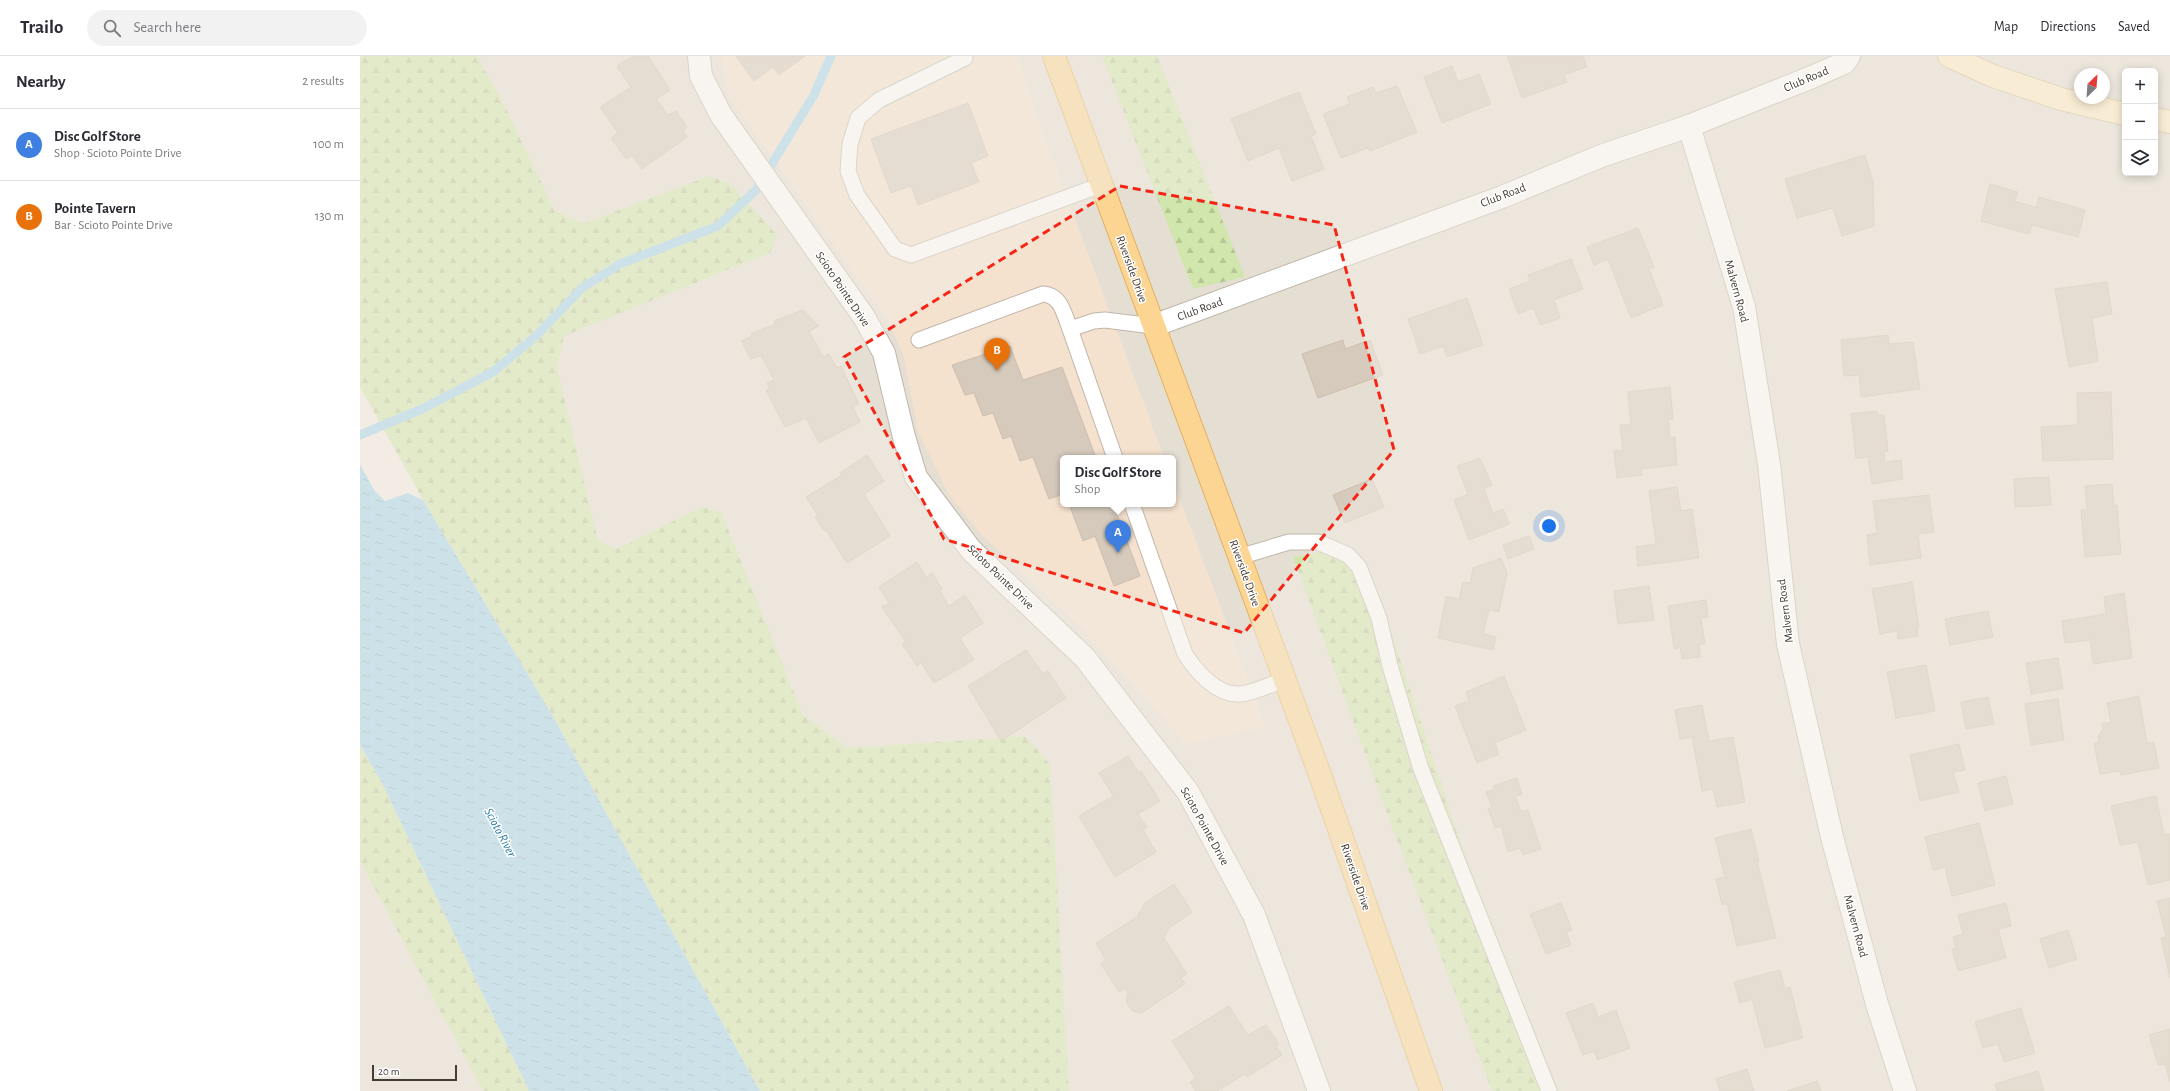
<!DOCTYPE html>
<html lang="en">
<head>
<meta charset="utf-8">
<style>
	:root { --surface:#fff; --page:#f2f2f3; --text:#2b2b33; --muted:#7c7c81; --line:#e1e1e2; --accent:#7c3aed }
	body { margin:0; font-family:"Alegreya Sans",sans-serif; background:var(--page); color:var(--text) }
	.controls { position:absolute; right:12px; top:12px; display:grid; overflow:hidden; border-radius:6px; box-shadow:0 2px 10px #0003 }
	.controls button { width:36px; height:36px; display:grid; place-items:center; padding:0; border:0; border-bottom:1px solid var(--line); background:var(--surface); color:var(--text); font:20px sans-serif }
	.compass { position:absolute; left:1714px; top:12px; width:36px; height:36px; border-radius:50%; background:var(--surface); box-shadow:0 2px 10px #0003; rotate:25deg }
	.scale { position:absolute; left:12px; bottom:10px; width:85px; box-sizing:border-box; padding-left:4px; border:2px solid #433c34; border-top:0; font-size:11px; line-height:14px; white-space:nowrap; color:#433c34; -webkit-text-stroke:3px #fff; paint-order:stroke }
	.you { position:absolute; left:1189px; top:470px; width:14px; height:14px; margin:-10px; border:3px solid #fff; border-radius:50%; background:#1a73e8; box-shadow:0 0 0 6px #1a73e833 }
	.badge { display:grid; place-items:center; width:26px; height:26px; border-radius:50%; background:var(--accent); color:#fff; font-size:13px; font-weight:700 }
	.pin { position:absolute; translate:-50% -33px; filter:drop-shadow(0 1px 2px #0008) }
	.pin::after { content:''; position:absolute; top:21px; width:14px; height:12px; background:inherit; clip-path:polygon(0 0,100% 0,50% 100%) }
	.popup { position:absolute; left:700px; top:399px; width:116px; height:52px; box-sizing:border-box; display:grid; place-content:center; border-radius:6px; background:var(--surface); filter:drop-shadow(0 1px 3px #0005); font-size:13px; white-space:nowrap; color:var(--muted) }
	.popup b { font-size:15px; color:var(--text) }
	.popup::after { content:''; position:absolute; left:50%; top:100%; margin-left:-8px; border:8px solid transparent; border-top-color:var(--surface) }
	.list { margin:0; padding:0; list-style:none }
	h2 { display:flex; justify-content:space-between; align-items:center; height:52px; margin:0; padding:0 16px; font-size:17px }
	h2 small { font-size:13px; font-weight:400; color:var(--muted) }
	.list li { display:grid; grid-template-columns:26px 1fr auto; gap:12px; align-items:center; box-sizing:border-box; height:72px; padding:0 16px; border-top:1px solid var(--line) }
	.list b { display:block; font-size:15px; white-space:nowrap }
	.list p { margin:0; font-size:13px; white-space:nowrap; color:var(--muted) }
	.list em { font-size:13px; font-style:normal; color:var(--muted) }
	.icon { flex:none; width:22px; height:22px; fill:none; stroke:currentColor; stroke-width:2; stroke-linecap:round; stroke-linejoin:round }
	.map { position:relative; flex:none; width:1810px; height:1035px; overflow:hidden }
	header { display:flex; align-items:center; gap:24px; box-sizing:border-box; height:56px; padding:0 20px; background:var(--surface); border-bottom:1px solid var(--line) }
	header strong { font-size:19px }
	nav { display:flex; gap:22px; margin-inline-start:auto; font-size:14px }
	.search { width:280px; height:36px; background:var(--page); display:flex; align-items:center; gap:10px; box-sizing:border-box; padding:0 14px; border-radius:22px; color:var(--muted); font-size:15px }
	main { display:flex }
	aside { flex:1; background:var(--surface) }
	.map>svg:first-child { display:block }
</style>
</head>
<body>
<header>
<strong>Trailo</strong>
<div class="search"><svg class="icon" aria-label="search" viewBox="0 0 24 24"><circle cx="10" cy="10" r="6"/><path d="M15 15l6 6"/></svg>Search here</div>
<nav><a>Map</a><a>Directions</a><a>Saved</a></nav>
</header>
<main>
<aside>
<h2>Nearby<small>2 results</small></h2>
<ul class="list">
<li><span class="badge" style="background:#3f7fe0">A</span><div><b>Disc Golf Store</b><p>Shop · Scioto Pointe Drive</p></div><em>100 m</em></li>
<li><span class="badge" style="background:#e8710a">B</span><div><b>Pointe Tavern</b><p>Bar · Scioto Pointe Drive</p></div><em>130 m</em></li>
</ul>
</aside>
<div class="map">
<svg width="1810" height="1035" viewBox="0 0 1810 1035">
	<defs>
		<pattern id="forest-firs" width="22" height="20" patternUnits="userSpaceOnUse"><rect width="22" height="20" fill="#d1e6ac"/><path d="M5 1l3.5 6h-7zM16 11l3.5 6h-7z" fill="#b5c695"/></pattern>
		<pattern id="water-ripples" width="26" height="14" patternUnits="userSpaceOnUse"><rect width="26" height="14" fill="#a0d5ee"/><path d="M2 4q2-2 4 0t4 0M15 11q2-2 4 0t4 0" fill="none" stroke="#84aec2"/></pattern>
	</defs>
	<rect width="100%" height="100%" fill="#f2ece4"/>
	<g fill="#e5ded2" fill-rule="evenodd">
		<path d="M117 0H361L369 40 528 265 544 300 559 378 620 477 713 563 905 670 813 426V402H804L675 56 658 0H1810V1035H709L689 707 665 680 488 692 443 659 361 456 342 451 256 493 238 484 197 312 204 280 410 197 349 120 224 167 195 155 143 46ZM1765 15H1795V117H1765ZM1720 18H1744V42H1720Z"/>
		<polygon points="0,805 63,922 123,1035 0,1035"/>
	</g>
	<polygon fill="#f4e1ce" points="361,0 658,0 675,56 804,402 703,402 703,448 813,448 813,426 905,671 827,688 713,563 620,477 589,439 559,378 544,300 528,265 369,40"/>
	<g fill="url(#forest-firs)">
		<polygon points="0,0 117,0 143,46 195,155 224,167 349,120 371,128 417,179 410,197 204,280 197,312 238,484 256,493 342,451 361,456 443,659 488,692 665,680 690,708 709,1035 400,1035 191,657 63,444 0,331"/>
		<polygon points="742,0 797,0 885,221 833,233"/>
		<polygon points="989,491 1017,533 1101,788 1198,1035 1132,1035 1031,768 933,501"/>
		<polygon points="0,689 23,729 169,1035 123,1035 0,805"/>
	</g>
	<polygon fill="url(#water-ripples)" points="0,408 14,434 25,445 48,437 63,444 191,657 400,1035 169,1035 23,729 0,689"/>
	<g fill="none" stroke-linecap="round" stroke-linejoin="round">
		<polyline stroke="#a0d5ee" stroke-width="9" points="0,379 62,353 133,316 176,280 222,232 260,208 358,170 396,134 454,39 471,0"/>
	</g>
	<g fill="#d6cabc" stroke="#cdbead">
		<polygon points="273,0 288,0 310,34 296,43 308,59 316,55 327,71 323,75 327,81 282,113 272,99 266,103 251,82 258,77 240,51 271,31 257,10"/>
		<polygon points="376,0 445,0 419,19 413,11 394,25"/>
		<polygon points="1147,0 1223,0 1227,11 1204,19 1207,26 1162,42"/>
		<polygon points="1092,10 1098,26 1119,18 1131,48 1082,67 1064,21"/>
		<polygon points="1037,30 1057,76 1010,95 1008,92 981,102 963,58 990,48 987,41 1013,31 1016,37"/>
		<polygon points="939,36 956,78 951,80 964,113 932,125 919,92 888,105 871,63"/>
		<polygon points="608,47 628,100 611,107 619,126 558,149 551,130 531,137 511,83"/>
		<polygon points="1505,99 1513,126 1514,170 1482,180 1473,152 1437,162 1425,123"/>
		<polygon points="1630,128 1658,136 1655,145 1674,151 1676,152 1679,141 1725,154 1718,181 1672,169 1669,178 1621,165"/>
		<polygon points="1278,172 1294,211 1289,213 1303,249 1271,262 1248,203 1234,209 1227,191"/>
		<polygon points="1211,203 1223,233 1194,244 1200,262 1181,269 1173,252 1158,258 1149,233 1170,225 1168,219"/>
		<polygon points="1747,226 1752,258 1732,262 1738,305 1709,311 1695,233"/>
		<polygon points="1107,242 1123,289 1087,301 1083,290 1060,298 1048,263"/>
		<polygon points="443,254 459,270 449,275 463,301 469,298 477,312 481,310 499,348 493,351 500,366 459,387 446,362 425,371 406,334 410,333 407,327 414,324 401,299 391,303 381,285 392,280 391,278 415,268 414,265"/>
		<polygon points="1528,279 1529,288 1553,286 1560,333 1501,341 1499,319 1484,320 1481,284"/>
		<polygon points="983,284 985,293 1010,284 1023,319 958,342 942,298"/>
		<polygon points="650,290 663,324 702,311 736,402 703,402 703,438 689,443 673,401 660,405 651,380 643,383 633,357 623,360 614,337 605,339 592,309"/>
		<polygon points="1310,331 1313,363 1308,363 1310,382 1315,381 1317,409 1281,413 1282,419 1257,422 1254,395 1263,394 1260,369 1271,369 1268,336"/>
		<polygon points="1751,336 1753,403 1683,405 1681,371 1718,369 1717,337"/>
		<polygon points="1517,355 1518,359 1524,359 1528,395 1524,396 1525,406 1541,404 1543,423 1512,428 1508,401 1496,402 1491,358"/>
		<polygon points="507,399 524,425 504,438 530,480 487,507 466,474 464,475 455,461 458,459 446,441 482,419 480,417"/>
		<polygon points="1120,402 1132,429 1124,433 1132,455 1133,457 1143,453 1149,468 1109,484 1094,444 1108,438 1097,410"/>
		<polygon points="1689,421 1691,449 1655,451 1654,423"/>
		<polygon points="1012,423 1024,451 985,467 973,439"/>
		<polygon points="1752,428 1754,450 1757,449 1761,498 1725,501 1721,454 1727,454 1725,430"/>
		<polygon points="1317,431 1321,455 1332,453 1339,502 1278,510 1276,491 1296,488 1289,435"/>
		<polygon points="1569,439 1574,476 1558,478 1561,502 1510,509 1507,479 1517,477 1513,445"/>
		<polygon points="709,448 753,448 780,520 754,530 735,480 723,485"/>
		<polygon points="1169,480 1174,493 1148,503 1143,489"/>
		<polygon points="1141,502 1147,517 1139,556 1129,554 1123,578 1136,581 1133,594 1078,582 1086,540 1099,543 1103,526 1110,527 1113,512"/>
		<polygon points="557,506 566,521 572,517 582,533 580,535 589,550 605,539 623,567 600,582 614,604 574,627 561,607 557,610 542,588 546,586 522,551 529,547 519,531"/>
		<polygon points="1552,526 1559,571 1557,572 1558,580 1538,583 1537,575 1520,578 1512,533"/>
		<polygon points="1289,530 1294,564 1258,568 1254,535"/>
		<polygon points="1764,537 1772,602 1733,608 1730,584 1705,587 1702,565 1746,558 1744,541"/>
		<polygon points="1346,544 1348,561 1341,562 1345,587 1339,589 1340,601 1322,603 1320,591 1314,593 1308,550"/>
		<polygon points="1628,555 1633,581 1590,589 1585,563"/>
		<polygon points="666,594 683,618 688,615 706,642 641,685 608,630"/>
		<polygon points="1698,602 1703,633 1671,638 1666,607"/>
		<polygon points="1566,609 1575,655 1536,662 1527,616"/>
		<polygon points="1144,620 1166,674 1135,687 1139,698 1117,707 1095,650 1109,645 1106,636"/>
		<polygon points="1779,640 1787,687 1794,686 1799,712 1761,719 1760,715 1740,718 1734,687 1739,687 1738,680 1743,674 1742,668 1751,666 1747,647"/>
		<polygon points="1628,641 1634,668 1606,673 1601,646"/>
		<polygon points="1698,643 1704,684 1671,689 1665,648"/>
		<polygon points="1342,649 1349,685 1373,681 1385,746 1357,751 1353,733 1342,735 1332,681 1320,683 1315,654"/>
		<polygon points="1599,688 1605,714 1593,716 1599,736 1560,745 1550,699"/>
		<polygon points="768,700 778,715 781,715 800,745 778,758 787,771 783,774 796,796 755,821 719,760 753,740 739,717"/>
		<polygon points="1646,720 1653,748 1625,755 1618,727"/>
		<polygon points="1157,722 1162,738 1155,741 1161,755 1168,754 1181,793 1163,799 1160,792 1148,796 1141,770 1135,772 1128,753 1132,751 1126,736 1134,733 1133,730"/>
		<polygon points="1796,740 1804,779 1810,778 1810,824 1788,829 1778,786 1760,789 1751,750"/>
		<polygon points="1619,767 1635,829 1592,840 1585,811 1573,814 1565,781"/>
		<polygon points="1391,773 1399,805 1397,805 1416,882 1377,890 1367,847 1362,849 1356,823 1365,821 1355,782"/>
		<polygon points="814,828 832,856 809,872 804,882 827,918 821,922 825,928 781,957 772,955 766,945 768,937 765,932 759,936 741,908 746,904 736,887 777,861 785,847"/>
		<polygon points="1810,842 1810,922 1801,882 1806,881 1797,845"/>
		<polygon points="1201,847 1212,874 1206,876 1211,889 1186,898 1170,858"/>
		<polygon points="1646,847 1651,870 1638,873 1646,902 1598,915 1592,893 1596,892 1593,881 1603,878 1598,859"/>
		<polygon points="1708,874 1717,903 1689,912 1680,883"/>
		<polygon points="1420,914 1425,933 1430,931 1443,982 1405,992 1392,943 1380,947 1374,926"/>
		<polygon points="1233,947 1238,961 1256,954 1270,992 1238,1004 1234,995 1223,999 1206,957"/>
		<polygon points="869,950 888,979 906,969 919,988 916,990 922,999 887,1021 885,1018 857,1035 836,1035 830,1026 836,1022 812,985"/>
		<polygon points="1661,952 1675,997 1644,1006 1638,988 1623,992 1615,966"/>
		<polygon points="1810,973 1810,1026 1805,1008 1798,1009 1789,979"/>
		<polygon points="1387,1013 1394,1035 1360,1035 1356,1023"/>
		<polygon points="1678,1015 1684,1035 1637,1035 1635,1028"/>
		<polygon points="1457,1025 1461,1035 1427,1035"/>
	</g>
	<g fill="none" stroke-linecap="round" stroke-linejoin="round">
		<defs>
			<g id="lane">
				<polyline points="605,2 519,44 498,62 490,88 488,115 497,139 535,193 551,199 741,129"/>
				<polyline points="710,273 755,402"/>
				<path d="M559 284 683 238C701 239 704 258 710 273L734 265 745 264 793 270"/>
				<path d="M772 448 825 598C836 615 857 640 880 638 894 637 911 628 924 624"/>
				<polyline points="879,501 929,486 958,486 988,499 999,511 1019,562 1030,610 1061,713 1189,1035"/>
			</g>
			<g id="street">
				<polyline points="339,0 341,20 361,59 504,261 524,297 544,381 556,421 611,494 725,602 828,736 894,859 959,1035"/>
				<polyline points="1329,70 1384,251 1409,408 1428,588 1472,781 1517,948 1545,1035"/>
				<polyline points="793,270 1142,141 1241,100 1329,70 1452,21 1484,7 1489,0"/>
			</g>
			<g id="secondary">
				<polyline points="1589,0 1633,20 1701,43 1765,58"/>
				<polyline points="1795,63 1810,66"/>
			</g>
			<polyline id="primary" points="694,0 959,716 1071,1035"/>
		</defs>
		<use href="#lane" stroke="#c0b6aa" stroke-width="17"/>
		<use href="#street" stroke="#c0b6aa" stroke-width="24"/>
		<use href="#secondary" stroke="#d1bc94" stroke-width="24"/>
		<use href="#primary" stroke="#e1b062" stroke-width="24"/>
		<use href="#lane" stroke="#fff" stroke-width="15"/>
		<use href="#street" stroke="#fff" stroke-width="22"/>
		<use href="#secondary" stroke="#feeac2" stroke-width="22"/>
		<use href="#primary" stroke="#fdd592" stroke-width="22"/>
	</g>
	<path d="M0 0H1810V1035H0ZM760 130 974 169 1034 394 884 577 584 483 484 301Z" fill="#f2ece4" fill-opacity=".55" fill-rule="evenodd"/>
	<path fill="none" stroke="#f72516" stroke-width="3" stroke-dasharray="8 5" stroke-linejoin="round" d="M760 130 974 169 1034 394 884 577 584 483 484 301Z"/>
	<g text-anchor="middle" stroke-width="3" stroke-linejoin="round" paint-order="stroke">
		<g font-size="12" fill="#433c34" stroke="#fff">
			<text transform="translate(1446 23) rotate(-23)" y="4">Club Road</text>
			<text transform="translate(1143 139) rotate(-21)" y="4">Club Road</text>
			<text transform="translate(772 213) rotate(70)" y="4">Riverside Drive</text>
			<text transform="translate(483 233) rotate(56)" y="4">Scioto Pointe Drive</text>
			<text transform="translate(1377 235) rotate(75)" y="4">Malvern Road</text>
			<text transform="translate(840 253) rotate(-20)" y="4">Club Road</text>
			<text transform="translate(885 517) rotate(70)" y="4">Riverside Drive</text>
			<text transform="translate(641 521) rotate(44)" y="4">Scioto Pointe Drive</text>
			<text transform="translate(1425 555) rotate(-97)" y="4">Malvern Road</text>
			<text transform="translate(845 770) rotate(61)" y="4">Scioto Pointe Drive</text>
			<text transform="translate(996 821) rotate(71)" y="4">Riverside Drive</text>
			<text transform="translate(1496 870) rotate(75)" y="4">Malvern Road</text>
		</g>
		<g font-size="13" font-style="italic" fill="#2e7ca5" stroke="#fff">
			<text transform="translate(141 776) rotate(62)" y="5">Scioto River</text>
		</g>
	</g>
</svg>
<div class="controls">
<button>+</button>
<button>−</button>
<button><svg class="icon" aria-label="layers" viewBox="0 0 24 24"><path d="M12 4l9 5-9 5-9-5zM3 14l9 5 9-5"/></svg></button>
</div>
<svg class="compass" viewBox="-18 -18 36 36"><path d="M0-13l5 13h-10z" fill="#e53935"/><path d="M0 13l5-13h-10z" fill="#7c7c81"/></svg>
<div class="scale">20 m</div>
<div class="you"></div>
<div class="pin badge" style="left:758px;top:497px;background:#3f7fe0">A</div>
<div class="popup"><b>Disc Golf Store</b>Shop</div>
<div class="pin badge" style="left:637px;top:315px;background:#e8710a">B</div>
</div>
</main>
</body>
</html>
